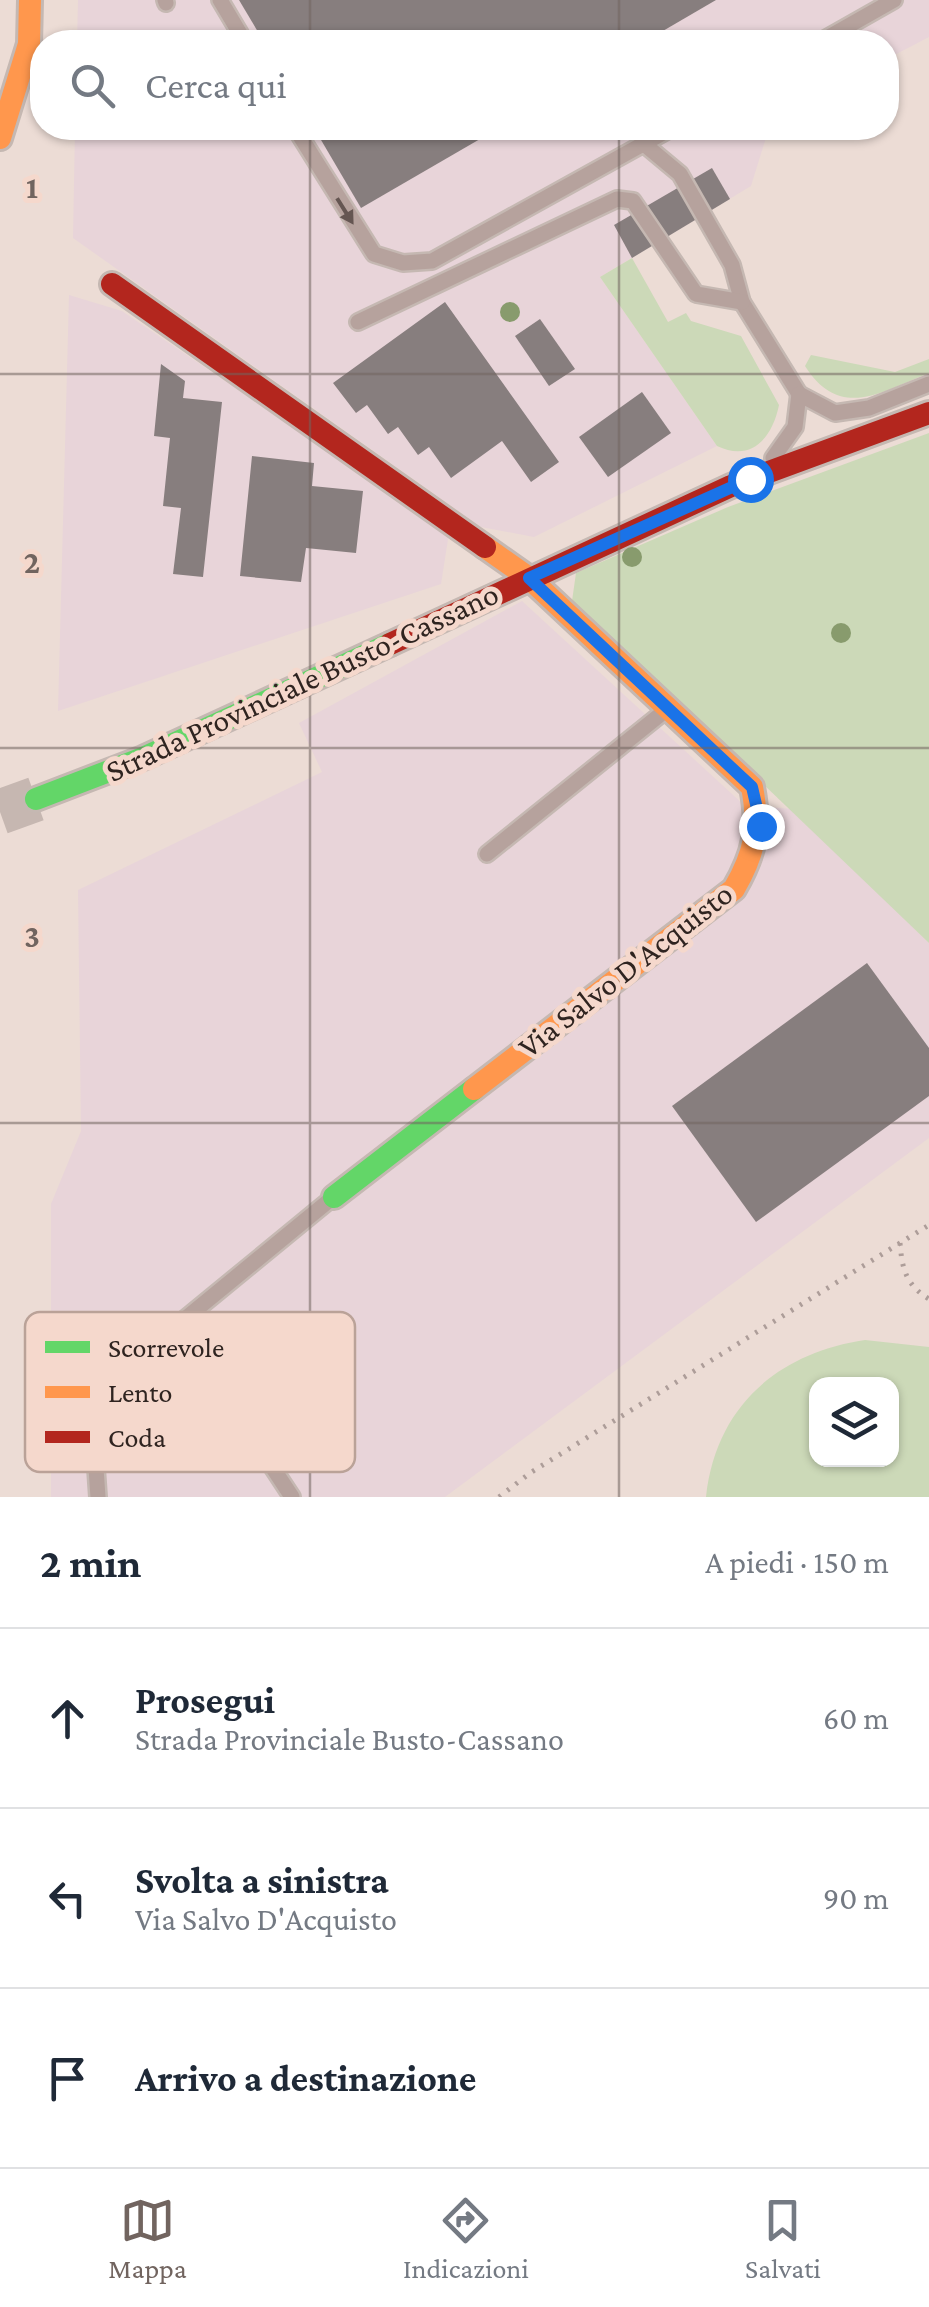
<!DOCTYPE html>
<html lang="it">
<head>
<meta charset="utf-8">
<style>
	:root { --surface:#fff; --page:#f2f2f3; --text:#1f2937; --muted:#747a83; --line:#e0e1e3; --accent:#71645f }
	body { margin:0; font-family:"Crimson Pro",serif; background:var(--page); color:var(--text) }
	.controls { position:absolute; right:30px; bottom:30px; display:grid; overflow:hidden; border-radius:20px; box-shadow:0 2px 8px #0004 }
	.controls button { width:90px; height:90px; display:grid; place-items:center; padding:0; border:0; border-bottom:2px solid var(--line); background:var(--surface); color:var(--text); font:50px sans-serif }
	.stop { position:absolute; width:30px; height:30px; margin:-22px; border:8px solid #1a73e8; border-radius:50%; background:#fff }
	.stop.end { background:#1a73e8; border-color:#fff; box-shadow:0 2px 10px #0008 }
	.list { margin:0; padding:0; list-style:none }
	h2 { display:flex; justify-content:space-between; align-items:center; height:130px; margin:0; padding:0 40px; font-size:42px }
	h2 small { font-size:32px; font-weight:400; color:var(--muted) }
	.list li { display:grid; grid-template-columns:65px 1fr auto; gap:30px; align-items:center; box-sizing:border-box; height:180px; padding:0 40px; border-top:2px solid var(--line) }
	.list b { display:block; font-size:38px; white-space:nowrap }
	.list p { margin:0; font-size:32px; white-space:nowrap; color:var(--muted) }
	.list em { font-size:32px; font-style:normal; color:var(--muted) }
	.icon { flex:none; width:55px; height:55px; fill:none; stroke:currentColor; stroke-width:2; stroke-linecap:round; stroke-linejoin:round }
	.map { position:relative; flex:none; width:929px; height:1497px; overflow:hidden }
	.search { position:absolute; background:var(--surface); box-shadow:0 2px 8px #0004; left:30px; right:30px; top:30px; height:110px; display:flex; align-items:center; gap:25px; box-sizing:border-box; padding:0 35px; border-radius:40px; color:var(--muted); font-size:38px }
	.sheet { height:670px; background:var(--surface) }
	nav { display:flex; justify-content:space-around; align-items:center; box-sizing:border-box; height:140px; border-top:2px solid var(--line); background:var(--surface); font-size:28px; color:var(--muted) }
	nav a { display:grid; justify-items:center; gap:5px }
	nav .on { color:var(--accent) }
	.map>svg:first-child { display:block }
</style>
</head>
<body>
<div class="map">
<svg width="929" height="1497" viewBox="0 0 929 1497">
	<rect width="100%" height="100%" fill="#ecdcd5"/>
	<g fill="#e8d4d9">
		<polygon points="78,0 929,0 929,37 887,59 886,42 77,42"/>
		<polygon points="75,128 769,128 751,186 600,277 717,446 534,537 481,527 73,238"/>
		<polygon points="69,295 122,311 449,533 441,584 58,711"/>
		<polygon points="522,601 744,805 792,809 929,943 929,1138 445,1497 51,1497 51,1204 81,1131 78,890 322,772 299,723"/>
	</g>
	<g fill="#ccd9b8" fill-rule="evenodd">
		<path d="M632 258 668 322 686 313 691 321 741 336 779 405C772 439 751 462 717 446L600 277Z"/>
		<path d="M811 355 895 372 929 359V373C881 392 840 421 805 366Z"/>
		<polygon points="929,433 929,943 572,601 576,573 728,507"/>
		<path d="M865 1340 929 1347V1497H706C716 1406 778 1353 865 1340ZM892 1384V1460H816V1384Z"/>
	</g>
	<g fill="#877e7e">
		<polygon points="239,0 716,0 644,42 264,42"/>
		<polygon points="314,128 499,128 361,208"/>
		<polygon points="712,168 730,199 632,258 614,225"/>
		<polygon points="445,302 559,462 531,482 502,441 451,478 429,447 418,455 398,427 388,434 367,405 356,413 333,383"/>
		<polygon points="540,319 575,369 549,386 515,336"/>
		<polygon points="161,364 185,381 183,398 222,402 203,577 173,574 181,508 163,506 170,438 154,436"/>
		<polygon points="642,392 671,433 608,477 579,437"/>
		<polygon points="252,456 314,463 312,486 363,491 356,553 306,548 301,582 240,576"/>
		<polygon points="867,963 929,1048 929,1096 756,1222 672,1106"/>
	</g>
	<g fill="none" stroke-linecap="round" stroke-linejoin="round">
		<polyline stroke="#c6b7b1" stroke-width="45" stroke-dasharray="45 22" stroke-linecap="butt" points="0,812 36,799"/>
		<defs>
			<g id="lane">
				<polyline points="165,0 166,3"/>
				<polyline points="220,0 245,42"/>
				<polyline points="820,42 894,0"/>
				<polyline points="295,128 374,254 403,263 432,261 672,128"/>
				<polyline points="644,144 680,174 732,265 742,302 799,394"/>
				<polyline points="358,322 617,199 633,201 696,294 742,302"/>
				<polyline points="773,458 795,427 799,394 835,413 869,408 929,384"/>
				<polyline points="487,854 666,710"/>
				<polyline points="178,1324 292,1497"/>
				<polyline points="98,1497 91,1396 331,1199"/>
			</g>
			<g id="fast">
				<polyline points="36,799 143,758 390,644"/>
				<polyline points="334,1197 474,1089"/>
			</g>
			<g id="slow">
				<polyline points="0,138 29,44 30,0"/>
				<path d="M474 1089 734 889C755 853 760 828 752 787L529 578 485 547"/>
			</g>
			<g id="jam">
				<polyline points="112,284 485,547"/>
				<polyline points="390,644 731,486 929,413"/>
			</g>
		</defs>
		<use href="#lane" stroke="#c5b8b2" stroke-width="20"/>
		<use href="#fast" stroke="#c5b8b2" stroke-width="28"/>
		<use href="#slow" stroke="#c5b8b2" stroke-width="28"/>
		<use href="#jam" stroke="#c5b8b2" stroke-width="28"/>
		<g stroke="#ad9d99" stroke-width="5" stroke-dasharray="2.5 8" stroke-linecap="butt">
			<path d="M900 1243C902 1269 906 1285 929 1299"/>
			<polyline points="499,1497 530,1473 929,1225"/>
		</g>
		<use href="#lane" stroke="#b6a29d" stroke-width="15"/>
		<use href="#fast" stroke="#63d668" stroke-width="22"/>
		<use href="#slow" stroke="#ff974d" stroke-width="22"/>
		<use href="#jam" stroke="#b3261e" stroke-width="22"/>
	</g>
	<g fill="#889b6d">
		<circle cx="510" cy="312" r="10"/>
		<circle cx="632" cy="557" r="10"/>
		<circle cx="841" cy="633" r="10"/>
	</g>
	<defs><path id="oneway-solid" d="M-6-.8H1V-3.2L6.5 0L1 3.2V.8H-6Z" transform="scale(2.5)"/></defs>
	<use fill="#655652" href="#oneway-solid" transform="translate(345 211) rotate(58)"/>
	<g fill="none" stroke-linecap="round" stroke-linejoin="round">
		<polyline stroke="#1a73e8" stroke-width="12" points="750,479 529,578 752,787 761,826"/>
	</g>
	<path fill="none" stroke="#71645f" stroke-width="2.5" stroke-opacity="0.55" d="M310 0V42M619 0V42M310 128V1497M619 128V1497M0 374H929M0 748H929M0 1123H929"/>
	<g text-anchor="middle" stroke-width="10" stroke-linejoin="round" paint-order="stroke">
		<g font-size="32" fill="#2f2420" stroke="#f5d8cc">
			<text transform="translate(302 682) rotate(-25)" y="11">Strada Provinciale Busto-Cassano</text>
			<text transform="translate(625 970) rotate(-38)" y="11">Via Salvo D'Acquisto</text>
		</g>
	</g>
	<rect x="25" y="1312" width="330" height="160" rx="15" fill="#f5d8cc" stroke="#baa298" stroke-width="2.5"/>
	<rect x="45" y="1341" width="45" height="12" fill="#63d668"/>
	<rect x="45" y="1386" width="45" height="12" fill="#ff974d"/>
	<rect x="45" y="1431" width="45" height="12" fill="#b3261e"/>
	<g font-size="28" fill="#2f2420">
		<text x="108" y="1357">Scorrevole</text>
		<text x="108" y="1402">Lento</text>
		<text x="108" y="1447">Coda</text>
	</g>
	<g font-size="32" text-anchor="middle" font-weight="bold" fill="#71645f" stroke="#f5d8cc" stroke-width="10" stroke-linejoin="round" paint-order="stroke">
		<text x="32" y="198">1</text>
		<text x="32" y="573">2</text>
		<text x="32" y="947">3</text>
	</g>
</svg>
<div class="controls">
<button><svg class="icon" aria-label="layers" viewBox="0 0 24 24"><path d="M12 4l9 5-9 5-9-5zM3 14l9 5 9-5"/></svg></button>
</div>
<div class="stop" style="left:750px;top:479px"></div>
<div class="stop end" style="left:761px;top:826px"></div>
<div class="search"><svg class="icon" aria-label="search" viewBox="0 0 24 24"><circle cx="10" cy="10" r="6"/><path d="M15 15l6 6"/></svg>Cerca qui</div>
</div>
<section class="sheet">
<h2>2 min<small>A piedi · 150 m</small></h2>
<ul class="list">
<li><svg class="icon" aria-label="ahead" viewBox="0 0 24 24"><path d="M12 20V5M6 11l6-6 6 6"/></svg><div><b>Prosegui</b><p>Strada Provinciale Busto-Cassano</p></div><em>60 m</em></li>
<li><svg class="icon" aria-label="left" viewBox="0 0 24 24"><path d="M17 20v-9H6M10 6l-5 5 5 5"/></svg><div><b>Svolta a sinistra</b><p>Via Salvo D'Acquisto</p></div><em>90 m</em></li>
<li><svg class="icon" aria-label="arrive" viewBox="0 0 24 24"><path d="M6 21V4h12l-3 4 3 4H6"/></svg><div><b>Arrivo a destinazione</b></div></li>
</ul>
</section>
<nav>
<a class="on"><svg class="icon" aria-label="map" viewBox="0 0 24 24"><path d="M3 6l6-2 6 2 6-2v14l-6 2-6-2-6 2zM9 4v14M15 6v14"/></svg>Mappa</a>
<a><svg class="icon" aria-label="directions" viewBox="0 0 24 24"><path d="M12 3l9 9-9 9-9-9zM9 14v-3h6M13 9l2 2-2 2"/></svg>Indicazioni</a>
<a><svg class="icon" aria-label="saved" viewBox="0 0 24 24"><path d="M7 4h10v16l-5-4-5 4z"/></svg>Salvati</a>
</nav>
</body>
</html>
